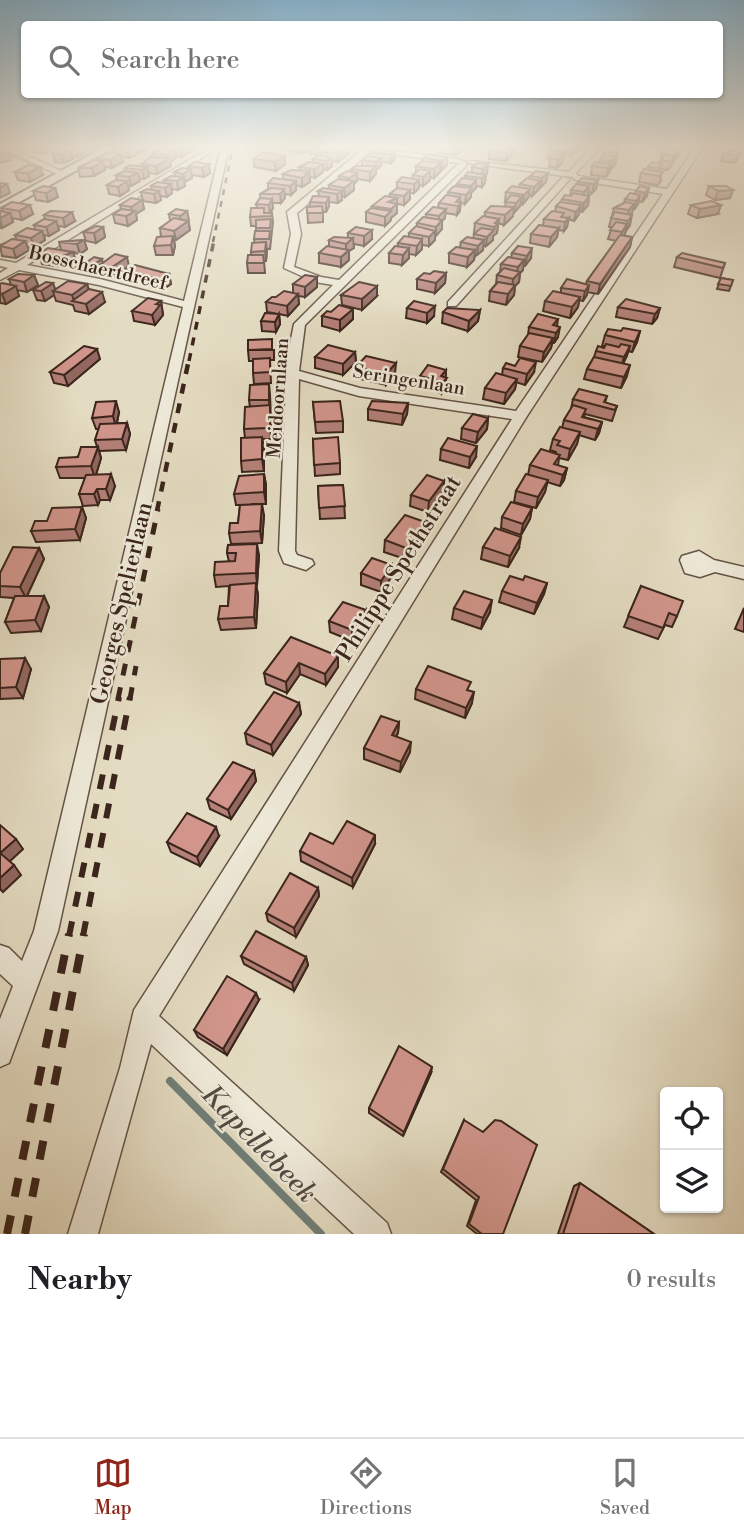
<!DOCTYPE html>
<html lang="en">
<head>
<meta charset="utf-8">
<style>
	:root { --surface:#fff; --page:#f6f6f6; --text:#202124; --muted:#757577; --line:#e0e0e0; --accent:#8f2418 }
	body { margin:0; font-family:"Libre Bodoni",serif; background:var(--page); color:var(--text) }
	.controls { position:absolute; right:21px; bottom:21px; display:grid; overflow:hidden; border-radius:7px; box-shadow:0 2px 5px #0004 }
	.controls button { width:63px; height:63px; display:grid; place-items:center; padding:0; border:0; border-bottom:2px solid var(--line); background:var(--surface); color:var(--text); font:35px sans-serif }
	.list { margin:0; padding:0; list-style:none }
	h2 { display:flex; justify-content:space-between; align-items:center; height:91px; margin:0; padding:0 28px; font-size:30px }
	h2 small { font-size:23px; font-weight:400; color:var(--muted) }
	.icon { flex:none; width:38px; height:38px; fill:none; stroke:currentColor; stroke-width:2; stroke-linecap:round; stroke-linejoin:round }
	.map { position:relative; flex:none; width:744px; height:1234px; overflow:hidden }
	.search { position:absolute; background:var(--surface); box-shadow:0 2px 5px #0004; left:21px; right:21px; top:21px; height:77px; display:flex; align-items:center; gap:18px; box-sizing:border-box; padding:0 24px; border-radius:7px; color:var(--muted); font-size:26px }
	.sheet { height:203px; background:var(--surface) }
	nav { display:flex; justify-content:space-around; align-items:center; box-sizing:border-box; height:98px; border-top:2px solid var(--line); background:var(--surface); font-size:19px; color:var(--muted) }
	nav a { display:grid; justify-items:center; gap:4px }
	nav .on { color:var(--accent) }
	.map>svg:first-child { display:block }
</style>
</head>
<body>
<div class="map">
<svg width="744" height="1234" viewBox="0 0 744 1234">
	<rect width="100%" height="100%" fill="#e4dcc2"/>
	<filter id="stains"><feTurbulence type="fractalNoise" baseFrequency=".00286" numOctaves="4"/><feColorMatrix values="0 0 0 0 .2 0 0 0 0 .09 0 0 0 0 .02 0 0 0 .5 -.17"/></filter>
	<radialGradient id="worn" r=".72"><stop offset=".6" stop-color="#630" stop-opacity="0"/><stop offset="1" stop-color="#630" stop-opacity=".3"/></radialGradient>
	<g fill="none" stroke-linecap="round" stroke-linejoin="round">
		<polyline stroke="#717f79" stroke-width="2.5" points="0,151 55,173"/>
		<polyline stroke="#717f79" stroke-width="8" points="170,1081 321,1234"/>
		<defs>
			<g id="street">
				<polygon points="0,147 8,147 68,174 61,176"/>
				<polygon points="211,147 220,147 27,265 100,279 184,301 221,147 229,147 58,931 9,1063 0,1067 0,1019 13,986 0,974 0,945 9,948 22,961 34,931 183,307 99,285 19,270 0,280 0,273 8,268 0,266 0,260 16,263"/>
				<polygon points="592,147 600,147 576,173 578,176 667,189 695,147 703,147 527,416 159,1016 387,1223 391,1234 354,1234 151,1044 98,1234 68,1234 120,1068 134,1010 512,419 359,396 299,379 295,551 297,555 312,560 314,564 306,570 284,563 279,551 287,359 294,324 333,285 315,282 284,268 291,234 287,212 363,149 369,149 369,153 297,213 301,234 294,267 321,277 339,280 459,163 375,152 372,148 458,159 466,162 466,166 305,325 299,371 360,388 516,411 663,194 576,180 572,177 468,163 472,161 569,172"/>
				<polygon points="563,177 570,179 456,306 448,306 448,302"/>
				<polygon points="699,551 714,560 744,567 744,579 715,572 700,577 685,573 680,560 682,556"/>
			</g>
			<polygon id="secondary" points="105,147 118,147 0,213 0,204"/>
		</defs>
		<use href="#street" stroke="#655346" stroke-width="3"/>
		<use href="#secondary" stroke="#3b251c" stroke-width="4"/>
		<use href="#street" fill="#ede8d7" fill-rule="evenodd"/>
		<use href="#secondary" fill="#ede8d7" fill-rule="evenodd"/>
		<polyline stroke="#3b251c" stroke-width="2.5" stroke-dasharray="6 6" stroke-linecap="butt" points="213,242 233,147"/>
		<polyline stroke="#3b251c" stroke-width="3.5" stroke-dasharray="8 8" stroke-linecap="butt" points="189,361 214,240"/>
		<polyline stroke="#3b251c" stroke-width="4.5" stroke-dasharray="10 10" stroke-linecap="butt" points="157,511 189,359"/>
		<g stroke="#3b251c" stroke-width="5" stroke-dasharray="12 12" stroke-linecap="butt">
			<polyline points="118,699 158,509"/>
			<polyline points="130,699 136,666"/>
		</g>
		<g stroke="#3b251c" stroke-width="6" stroke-dasharray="15 15" stroke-linecap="butt">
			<polyline points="69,936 119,697"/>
			<polyline points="83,936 130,697"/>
		</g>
		<g stroke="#3b251c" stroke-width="8" stroke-dasharray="19 19" stroke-linecap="butt">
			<polyline points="7,1234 69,934"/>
			<polyline points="25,1234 84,934"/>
		</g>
	</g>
	<g fill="#b48078" stroke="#3b251c" stroke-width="2">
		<polygon points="18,147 49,147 50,150 44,154 33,152 32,148"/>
		<polygon points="65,147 93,147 86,150 86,152 78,157 72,156 73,159 64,163 55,162 53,153 66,150"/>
		<polygon points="117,147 146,147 147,150 140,153 135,152 136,155 129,158 122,157 123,162 112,168 105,167 105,170 94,176 80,177 78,168 98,161 97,158 116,153 115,148"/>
		<polygon points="169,147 197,147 193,150 189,149 190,152 182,157 176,156 176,158 170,162 171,166 157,174 148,173 149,176 144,179 139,178 140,181 131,186 128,185 129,190 120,196 109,194 107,185 117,180 116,175 125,171 125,168 142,167 142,164 154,157 153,153 169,149"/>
		<polygon points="288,147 309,147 309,148 302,153 288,151"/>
		<polygon points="309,147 326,147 326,151 320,155 326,156 326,152 349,153 338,162 331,161 332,166 327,170 323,169 323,172 315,178 310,177 310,182 302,187 296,185 296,190 291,195 285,194 285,198 281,203 272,203 273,208 270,213 272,213 273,222 270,249 267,249 266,261 264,261 265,273 248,273 247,263 251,255 251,252 254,243 256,231 256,226 251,226 250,217 257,208 256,204 260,198 260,194 268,189 268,183 283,180 283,174 300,170 299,167 313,162 313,159 319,155 310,154"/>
		<polygon points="440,147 466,147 464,149 461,148 461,151 456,155 440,153"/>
		<polygon points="493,147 517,147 506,161 489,159 489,150"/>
		<polygon points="553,147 578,147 577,150 572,155 566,154 563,158 562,163 557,168 549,167 550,159 548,159 549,150"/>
		<polygon points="661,147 684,147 678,156 677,156 668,170 660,169 661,181 658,185 639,182 641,173 648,170 648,167 660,163 662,154 659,153"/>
		<polygon points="619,148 615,165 610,170 606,177 591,175 592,166 599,163 600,160 604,155 604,151"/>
		<polygon points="395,151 394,160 391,163 381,162 381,166 376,170 376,174 370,181 357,179 357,181 354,184 354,190 345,197 342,196 342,200 338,203 329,202 329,206 326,212 323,212 323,222 308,223 307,207 310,207 310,202 319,196 318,191 329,189 329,185 339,179 339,176 352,172 352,169 362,166 362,160 369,156 369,153"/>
		<polygon points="740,152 737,160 734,163 721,161 724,153"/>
		<polygon points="285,156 285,164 276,171 254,167 254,159"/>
		<polygon points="447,157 447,165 442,170 440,169 440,172 434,178 430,177 430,180 423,186 419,185 419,188 414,193 410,193 410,199 404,205 397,204 397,213 391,218 391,220 385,226 366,222 366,212 372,208 372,206 390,197 390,194 397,188 397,182 412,179 413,175 416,172 416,166 423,161 424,158"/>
		<polygon points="195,162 210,173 204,177 192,175 192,178 184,182 185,186 178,190 172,189 172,193 167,197 160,196 161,200 156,203 143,201 141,192 152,190 151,186 165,183 164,180 175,176 174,172 189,169 189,166"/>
		<polygon points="488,164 487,173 485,174 485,183 482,187 476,186 476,188 471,193 471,197 465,204 461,203 460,211 457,215 445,213 445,218 442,221 442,229 435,236 435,240 429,246 422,245 422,249 416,255 409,254 409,258 402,265 389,263 389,253 398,246 398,243 409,237 409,233 417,227 417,223 426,217 426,214 438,208 439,203 448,195 448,192 456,186 457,184 465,178 465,176 472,173 472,167"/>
		<polygon points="15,172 43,175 30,182 18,180"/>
		<polygon points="548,173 546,182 541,187 539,187 539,189 532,196 529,195 528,198 523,204 521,203 520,206 514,213 513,212 513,216 504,225 498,223 497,233 493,236 493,240 486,246 483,245 483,250 477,255 475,255 474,260 467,267 449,263 449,253 460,247 461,242 473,238 475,233 474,233 475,223 485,216 485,212 505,207 506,201 505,201 506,192 519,187 520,184 530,179 530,176"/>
		<polygon points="598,180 596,189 592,193 588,192 588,195 589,196 588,205 582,212 579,211 579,214 574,221 568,219 567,227 564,231 558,230 557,237 549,247 530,243 531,234 543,225 544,219 555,212 556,206 561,202 562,199 570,196 571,190 578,184 578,182"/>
		<polygon points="640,186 647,196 642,202 639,201 638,204 633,209 630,215 630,225 623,236 632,237 630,247 598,294 587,292 583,301 579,300 578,307 570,318 543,311 545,301 561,293 561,288 586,284 587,281 616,241 608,239 612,227 609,227 614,208 624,203 625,199 635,194 636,191"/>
		<polygon points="709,186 733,190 730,198 715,200 706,195"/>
		<polygon points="55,188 58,197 48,202 36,200 33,191"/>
		<polygon points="142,200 144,209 136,214 137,220 128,226 115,223 113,214 121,209 120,205"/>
		<polygon points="12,202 33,214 22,220 12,218 13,222 2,228 0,228 0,211 3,211 1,208"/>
		<polygon points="691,205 718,214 697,218 688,214"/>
		<polygon points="51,211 75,221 65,227 58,226 59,230 49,236 44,235 45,240 34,247 27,246 29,250 16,258 2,256 0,245 16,239 15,235 35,229 34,225 45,219 44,215"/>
		<polygon points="187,211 190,230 176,240 174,240 175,246 173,255 156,255 154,246 161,237 160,228 170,221 169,214"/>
		<polygon points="103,227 105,237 96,243 86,241 83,232"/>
		<polygon points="356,227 372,239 364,246 354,244 354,248 349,251 349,260 341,267 319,263 319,253 329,246 329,240 348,238 348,233"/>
		<polygon points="84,240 87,249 80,254 73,253 76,262 63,267 42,264 39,254 61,250 59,242"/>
		<polygon points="518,246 531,258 525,266 523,265 523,270 520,273 519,282 515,286 514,295 506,305 489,301 490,291 496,284 497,275 500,272 501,264 511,258 512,253"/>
		<polygon points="677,257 725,263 720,278 674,267"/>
		<polygon points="87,262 103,263 129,266 114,277 102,274 101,270 97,273 89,272"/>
		<polygon points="127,270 169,274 171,284 162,290 130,280"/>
		<polygon points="446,273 445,283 435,293 417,289 417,279 430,274"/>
		<polygon points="34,275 38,285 27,292 17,290 19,296 6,304 0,303 0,284 11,285 9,279"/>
		<polygon points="317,277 317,287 305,297 298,296 299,304 288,316 279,314 280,324 276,332 262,331 261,321 273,313 267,312 266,302 276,297 293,293 293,284"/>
		<polygon points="721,278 733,280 729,291 717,289"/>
		<polygon points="87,284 89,290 105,302 89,314 75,311 73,305 56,301 54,295 45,301 37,300 33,290 55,289"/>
		<polygon points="341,295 377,296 362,310 342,305"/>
		<polygon points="161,301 163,315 155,325 134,321 132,311"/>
		<polygon points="414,301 434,316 427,323 406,318 407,308"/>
		<polygon points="618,307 660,308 657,318 652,324 616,317"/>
		<polygon points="353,309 353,319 340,331 322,326 322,316 331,312"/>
		<polygon points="480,310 478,321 468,331 442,323 443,312"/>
		<polygon points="558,319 557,326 558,337 554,343 552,343 551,348 542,362 518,357 520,346 528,335 529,327"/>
		<polygon points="621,331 640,331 637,342 632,352 628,351 623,364 627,376 621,388 584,379 587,369 594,357 596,351 604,348 604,346 602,346 605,335"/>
		<polygon points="248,350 274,350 274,360 270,360 271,383 254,384 253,373 253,361 249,361"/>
		<polygon points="355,352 356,362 343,375 315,368 315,357"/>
		<polygon points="100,359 68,386 54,383 50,372"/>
		<polygon points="356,367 395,374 386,385 356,378"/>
		<polygon points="503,368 534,372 525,385 516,382 515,389 504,404 483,399 485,388 502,375"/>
		<polygon points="446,370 446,388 442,393 419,387 420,376"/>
		<polygon points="270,395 271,439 262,439 264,471 242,472 241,461 245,438 244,429 250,407 249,400"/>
		<polygon points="607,396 605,403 617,406 612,421 585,414 584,417 602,422 599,433 595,440 579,435 577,444 568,460 559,458 558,466 567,468 564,480 560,486 547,482 545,492 536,508 514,502 516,491 528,475 530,465 556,453 556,452 550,450 553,439 562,428 564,420 571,409 573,399"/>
		<polygon points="313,402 343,421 343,432 316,433"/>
		<polygon points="408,403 407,414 402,425 368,420 368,409"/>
		<polygon points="119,412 117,423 127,423 130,434 126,450 99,451 101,458 96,475 115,486 110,500 100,500 98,505 83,506 79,494 85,478 60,478 56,467 97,447 95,440 99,429 96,429 92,418"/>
		<polygon points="488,418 487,429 476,443 461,439 462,428"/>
		<polygon points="313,439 340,463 340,474 315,476"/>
		<polygon points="441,449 476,457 469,468 440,460"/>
		<polygon points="264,474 266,485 266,504 253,504 264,515 262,543 231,544 229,533 238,523 240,505 236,505 234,494"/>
		<polygon points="444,481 443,492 428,512 410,506 411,495"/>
		<polygon points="343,485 345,518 320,519 318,486"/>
		<polygon points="82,507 86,518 80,540 36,542 31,531 47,521"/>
		<polygon points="532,508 530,519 521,535 501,528 502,517"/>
		<polygon points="425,522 424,533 405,559 384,552 385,540"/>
		<polygon points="228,545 259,555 257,585 256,585 258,595 256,628 221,630 218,619 228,606 229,586 216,587 214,575 229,562 227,553"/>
		<polygon points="483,547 519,548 508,567 481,559"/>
		<polygon points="39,548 44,559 27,596 44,596 49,607 41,631 11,633 5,622 14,598 0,597 0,573"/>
		<polygon points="361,573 392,576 381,592 361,585"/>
		<polygon points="547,583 544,594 534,614 499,602 502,591"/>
		<polygon points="641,586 677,616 672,627 665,625 658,639 624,627"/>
		<polygon points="454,608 490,612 481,629 452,619"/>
		<polygon points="744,608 744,632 735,629"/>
		<polygon points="366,610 366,621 352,641 330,632 329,621"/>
		<polygon points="291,637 338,667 326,685 300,674 287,693 266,684 264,673"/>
		<polygon points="0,659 31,669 23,698 0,699"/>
		<polygon points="416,689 470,691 472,703 465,718 415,699"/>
		<polygon points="299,703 301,714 273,755 247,744 245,733"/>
		<polygon points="399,722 398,733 396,736 410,752 400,772 364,759 364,748"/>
		<polygon points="254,771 256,781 231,819 210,809 207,799"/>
		<polygon points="219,836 200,866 171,852 167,842"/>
		<polygon points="333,844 375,844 353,887 301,861 300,851"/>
		<polygon points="318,888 319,896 296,937 268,921 266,913"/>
		<polygon points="241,956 306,957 308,965 294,991 244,964"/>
		<polygon points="259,1000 227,1055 198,1037 194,1030"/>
		<polygon points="431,1073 403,1136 369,1113 369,1108"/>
		<polygon points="464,1120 503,1234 477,1234 467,1226 476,1200 441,1172"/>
		<polygon points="580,1183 654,1234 558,1234 574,1186"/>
	</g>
	<g fill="#926861" stroke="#3b251c" stroke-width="2">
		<polygon points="42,147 49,147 50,150 44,154"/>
		<polygon points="79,147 85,147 86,152 78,157 76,148"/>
		<polygon points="134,147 136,155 129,158 127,150"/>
		<polygon points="139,147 146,147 147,150 140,153"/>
		<polygon points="183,147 189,147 190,152 182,157 180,148"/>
		<polygon points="302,147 309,147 309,148 302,153"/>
		<polygon points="319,147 326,147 326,151 319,155"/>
		<polygon points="347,147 349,147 349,153 338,162 338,154"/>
		<polygon points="456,147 461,147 461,151 456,155"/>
		<polygon points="511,147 517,147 511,153 511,156 506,161 507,153 511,149"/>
		<polygon points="567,147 565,156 563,158 562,163 557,168 559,160 561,157 562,152"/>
		<polygon points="574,147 578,147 577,150 572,155"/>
		<polygon points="681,147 684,147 678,156 680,148"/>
		<polygon points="619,148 615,165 610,170 616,153"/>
		<polygon points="175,150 176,158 170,162 171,166 157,174 156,166 167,159 166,155"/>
		<polygon points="678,150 676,158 672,163 675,155"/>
		<polygon points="70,151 73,159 64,163 61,155"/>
		<polygon points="395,151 394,160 391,163 391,154"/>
		<polygon points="8,152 11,160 0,163 0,154"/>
		<polygon points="740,152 737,160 734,163 737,155"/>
		<polygon points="121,154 123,162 112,168 110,160"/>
		<polygon points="285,156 285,164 276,171 275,162"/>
		<polygon points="447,157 447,165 442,170 442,161"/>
		<polygon points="331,158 332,166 327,170 326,161"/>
		<polygon points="381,158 381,166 376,170 376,174 370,181 370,172 376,166 376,162"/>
		<polygon points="103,161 105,170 94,176 92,168"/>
		<polygon points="440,163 440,172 434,178 434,169"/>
		<polygon points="209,164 210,173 204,177 202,168"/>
		<polygon points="323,164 323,172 315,178 314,169"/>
		<polygon points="488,164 487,173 482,177 483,169"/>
		<polygon points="611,164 609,173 606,177 608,168"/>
		<polygon points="40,167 43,175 30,182 28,173"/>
		<polygon points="147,167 149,176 144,179 142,170"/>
		<polygon points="191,169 192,178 185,182 183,174"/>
		<polygon points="309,171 310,182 302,187 302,178"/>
		<polygon points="430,171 430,180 423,186 423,177"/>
		<polygon points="138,173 140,181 131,186 129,177"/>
		<polygon points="357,173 357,181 354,184 354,190 345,197 344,188 349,185 349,178"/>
		<polygon points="548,173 546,182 541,187 542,178"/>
		<polygon points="486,175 485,183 482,187 482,178"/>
		<polygon points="183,177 185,186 178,190 177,181"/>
		<polygon points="419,180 419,188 414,193 414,184"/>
		<polygon points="476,180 476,188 471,193 471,197 465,204 466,195 470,190 471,186"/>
		<polygon points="598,180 596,189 592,193 594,184"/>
		<polygon points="127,181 129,190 120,196 118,187"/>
		<polygon points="296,181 296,190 291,195 290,186"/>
		<polygon points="540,181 539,189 532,196 534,187"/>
		<polygon points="7,184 10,193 0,198 0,188"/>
		<polygon points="171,184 172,193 167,197 165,188"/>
		<polygon points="589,186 588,195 582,201 584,192"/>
		<polygon points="55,188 58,197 48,202 46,193"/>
		<polygon points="649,188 647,196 642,202 645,193"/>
		<polygon points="284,189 285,198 281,203 280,194"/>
		<polygon points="530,189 528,198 523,204 524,195"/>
		<polygon points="410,190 410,199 404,205 404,196"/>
		<polygon points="733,190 730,198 715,200 718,191"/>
		<polygon points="159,191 161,200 156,203 154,194"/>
		<polygon points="342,191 342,200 338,203 337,194"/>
		<polygon points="640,195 638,204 634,210 636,201"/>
		<polygon points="589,196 588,205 582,212 584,203"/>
		<polygon points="329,197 329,206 326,212 326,203"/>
		<polygon points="460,197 460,211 457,215 458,206 456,202"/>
		<polygon points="522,197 520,206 514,213 516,203"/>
		<polygon points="397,198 397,213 391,218 391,220 385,226 385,217 391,211 388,202"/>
		<polygon points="272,199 273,208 270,214 269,205"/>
		<polygon points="142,200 144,209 136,214 137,220 128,226 126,216 132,213 131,207"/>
		<polygon points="634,204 632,213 627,220 629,210"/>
		<polygon points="30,205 33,214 22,220 19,211"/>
		<polygon points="581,205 579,214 574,221 576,212"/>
		<polygon points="721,205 718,214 697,218 700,209"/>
		<polygon points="514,207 513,216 504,225 505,215"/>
		<polygon points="446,209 445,218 442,221 442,229 436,236 436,227 439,224 439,216"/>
		<polygon points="187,211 189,220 182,225 180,216"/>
		<polygon points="72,212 75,221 65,227 63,218"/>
		<polygon points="10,213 13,222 2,228 0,218"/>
		<polygon points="632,215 630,225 626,230 628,221"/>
		<polygon points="569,218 567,227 564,231 565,222"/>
		<polygon points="499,219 497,233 493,236 493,240 486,246 487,237 494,230 495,223"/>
		<polygon points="56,221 59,230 49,236 46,227"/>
		<polygon points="188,221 190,230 176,240 174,231"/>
		<polygon points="627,224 625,234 619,241 622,232"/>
		<polygon points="103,227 105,237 96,243 94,233"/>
		<polygon points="559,228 557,237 549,247 551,237"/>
		<polygon points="372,230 372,239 364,246 364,236"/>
		<polygon points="42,231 45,240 34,247 31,238"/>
		<polygon points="435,231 435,240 429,246 429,237"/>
		<polygon points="173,236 175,246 173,255 171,245"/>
		<polygon points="632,237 630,247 598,294 600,284"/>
		<polygon points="353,238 354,248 349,251 349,260 341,267 341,257 346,253 346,244"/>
		<polygon points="422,239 422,249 416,255 417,246"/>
		<polygon points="84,240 87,249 80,254 77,244"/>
		<polygon points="484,240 483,250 477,255 478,246"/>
		<polygon points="25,241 29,250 16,258 13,249"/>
		<polygon points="266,242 267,252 266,261 265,251"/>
		<polygon points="409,248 409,258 402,265 403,255"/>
		<polygon points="532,248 531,258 525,266 527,256"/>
		<polygon points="475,250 474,260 467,267 468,257"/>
		<polygon points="73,252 76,262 63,267 60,257"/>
		<polygon points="127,257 129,266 114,277 112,267"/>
		<polygon points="102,259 103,265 100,265 101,270 97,273 94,264"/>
		<polygon points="524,260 523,270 520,273 519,282 515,286 514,295 506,305 508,294 512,289 513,279 516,276 518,267"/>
		<polygon points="446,273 445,283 435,293 436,283"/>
		<polygon points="169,274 171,284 162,290 160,280"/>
		<polygon points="34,275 38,285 27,292 24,282"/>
		<polygon points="317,277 317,287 305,297 305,287"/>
		<polygon points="53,283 56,291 53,291 54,295 45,301 41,291"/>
		<polygon points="87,284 90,294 74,301 72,295"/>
		<polygon points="589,285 587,295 583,301 585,291"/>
		<polygon points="16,286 19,296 6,304 2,294"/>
		<polygon points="377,286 377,296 362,310 362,299"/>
		<polygon points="102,292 105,302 89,314 86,304"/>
		<polygon points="298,294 299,304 288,316 287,306"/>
		<polygon points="580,297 578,307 570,318 572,307"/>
		<polygon points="161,301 163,315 155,325 152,315 156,304"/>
		<polygon points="435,306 434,316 427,323 427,313"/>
		<polygon points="660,308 657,318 652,324 655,314"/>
		<polygon points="353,309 353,319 340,331 340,320"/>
		<polygon points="480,310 478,321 468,331 469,321"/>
		<polygon points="279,314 280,324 276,332 275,322"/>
		<polygon points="560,327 558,337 554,343 556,333"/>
		<polygon points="640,331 637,342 632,352 635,342"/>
		<polygon points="553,338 551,348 542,362 544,352"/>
		<polygon points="630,346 627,356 621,368 624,357"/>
		<polygon points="97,349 100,359 68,386 64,375"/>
		<polygon points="355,352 356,362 343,375 343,364"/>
		<polygon points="536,362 534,372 525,385 527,374"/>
		<polygon points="396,363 395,374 386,385 386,374"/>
		<polygon points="630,365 627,376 621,388 624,377"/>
		<polygon points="446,370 446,388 442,393 443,382 441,376"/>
		<polygon points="517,379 515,389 504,404 506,393"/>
		<polygon points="269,384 270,395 271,439 269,400"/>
		<polygon points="116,401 119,412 116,427 113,416"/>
		<polygon points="408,403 407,414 402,425 403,414"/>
		<polygon points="488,418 487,429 476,443 478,432"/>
		<polygon points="602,422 599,433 595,440 598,429"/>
		<polygon points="127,423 130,434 126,450 122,439"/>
		<polygon points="580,432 577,444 568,460 570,449"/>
		<polygon points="262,437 264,448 264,471 262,459"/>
		<polygon points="477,446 476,457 469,468 470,457"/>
		<polygon points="98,447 101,458 95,478 91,466"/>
		<polygon points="567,468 564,480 560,486 563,475"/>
		<polygon points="111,474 115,486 110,500 106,489"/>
		<polygon points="264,474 266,485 266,504 264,492"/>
		<polygon points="548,480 545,492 536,508 538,497"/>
		<polygon points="444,481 443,492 428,512 429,501"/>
		<polygon points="97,489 100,500 98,505 94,494"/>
		<polygon points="262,504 264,515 262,543 260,531"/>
		<polygon points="82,507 86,518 80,540 75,529"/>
		<polygon points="532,508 530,519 521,535 523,524"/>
		<polygon points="425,522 424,533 405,559 406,548"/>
		<polygon points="521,537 519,548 508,567 510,556"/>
		<polygon points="257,544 259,555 257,585 256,573"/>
		<polygon points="39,548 44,559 26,598 20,587"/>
		<polygon points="392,565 392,576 381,592 381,581"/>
		<polygon points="256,583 258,595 256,628 254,617"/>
		<polygon points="547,583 544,594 534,614 537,603"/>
		<polygon points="44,596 49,607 41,631 35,620"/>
		<polygon points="492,600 490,612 481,629 483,618"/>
		<polygon points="366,610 366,621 352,641 352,630"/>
		<polygon points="338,656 338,667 326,685 325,674"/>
		<polygon points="25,658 31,669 23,698 16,687"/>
		<polygon points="299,663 300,674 287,693 286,682"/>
		<polygon points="474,692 472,703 465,718 466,708"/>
		<polygon points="299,703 301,714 273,755 271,745"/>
		<polygon points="399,722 398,733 392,745 392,735"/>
		<polygon points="411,742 410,752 400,772 401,762"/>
		<polygon points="254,771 256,781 231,819 228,810"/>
		<polygon points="216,827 219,836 200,866 197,857"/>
		<polygon points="375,835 375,844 353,887 352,878"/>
		<polygon points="16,839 23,849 8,863 0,853"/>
		<polygon points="14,865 21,875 3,892 0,889 0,878"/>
		<polygon points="318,888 319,896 296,937 294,928"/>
		<polygon points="306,957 308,965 294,991 292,983"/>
		<polygon points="256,993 259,1000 227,1055 223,1049"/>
		<polygon points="432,1067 431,1073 403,1136 404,1132"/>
	</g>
	<g fill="#d1958b" stroke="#3b251c" stroke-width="2">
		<polygon points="117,147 133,147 127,150 115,148"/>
		<polygon points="333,147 347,147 338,154 326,152"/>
		<polygon points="493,147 502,147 512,148 507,153 489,150"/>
		<polygon points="553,147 567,147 562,152 549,150"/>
		<polygon points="608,147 609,147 619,148 616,153 604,151"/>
		<polygon points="0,148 8,152 0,154"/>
		<polygon points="162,148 175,150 166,155 153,153"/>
		<polygon points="666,148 678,150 675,155 662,153"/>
		<polygon points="62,149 70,151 61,155 53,153"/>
		<polygon points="375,149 395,151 391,154 369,153"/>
		<polygon points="727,150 740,152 737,155 724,153"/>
		<polygon points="109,152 121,154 110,160 97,158"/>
		<polygon points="263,152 285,156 275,162 254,159"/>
		<polygon points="429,154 447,157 442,161 424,158"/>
		<polygon points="555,154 563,155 559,160 550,158"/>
		<polygon points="320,155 331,158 326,161 313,159"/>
		<polygon points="604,155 617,156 612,161 600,160"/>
		<polygon points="665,155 674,157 670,162 661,160"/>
		<polygon points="367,156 381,158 376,162 362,160"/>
		<polygon points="150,157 170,158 156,166 142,164"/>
		<polygon points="93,160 103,161 92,168 78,168"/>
		<polygon points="422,161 440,163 434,169 416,166"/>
		<polygon points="195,162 209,164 202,168 189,166"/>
		<polygon points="309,162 323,164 314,169 299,167"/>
		<polygon points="595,162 611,164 608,168 592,166"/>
		<polygon points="652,162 662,163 658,168 648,167"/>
		<polygon points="477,163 488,164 483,169 472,167"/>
		<polygon points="28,165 40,167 28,173 15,172"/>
		<polygon points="130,165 147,167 142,170 125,168"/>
		<polygon points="356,166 376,166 370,172 352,169"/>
		<polygon points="182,168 191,169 183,174 174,172"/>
		<polygon points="420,169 430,171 423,177 413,175"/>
		<polygon points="644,169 663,172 660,176 641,173"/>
		<polygon points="291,170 309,171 306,173 309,173 302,178 283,174"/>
		<polygon points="125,171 138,173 129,177 116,175"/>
		<polygon points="347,171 357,173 349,178 339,176"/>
		<polygon points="536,171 548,173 542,178 530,176"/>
		<polygon points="468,172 486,175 482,178 465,176"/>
		<polygon points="171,176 183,177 177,181 164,180"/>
		<polygon points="402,177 419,180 414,184 397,182"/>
		<polygon points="273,178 296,181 290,186 268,183"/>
		<polygon points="462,178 476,180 471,186 457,184"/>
		<polygon points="527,178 540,181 534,187 520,184"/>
		<polygon points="582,178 598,180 594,184 578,182"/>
		<polygon points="338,179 354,181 344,188 329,185"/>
		<polygon points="116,180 127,181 118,187 107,185"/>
		<polygon points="157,182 171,184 165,188 151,186"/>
		<polygon points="0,183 7,184 0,188"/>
		<polygon points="576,184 589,186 584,192 571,190"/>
		<polygon points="43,186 55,188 46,193 33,191"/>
		<polygon points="454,186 472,188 466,195 448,192"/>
		<polygon points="512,186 530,189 524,195 506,192"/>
		<polygon points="640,186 649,188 645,193 636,191"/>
		<polygon points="709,186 726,186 733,190 718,191"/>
		<polygon points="271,188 284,189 280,194 260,194"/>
		<polygon points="323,188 342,191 337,194 318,191"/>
		<polygon points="397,188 410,190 404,196 390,194"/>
		<polygon points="147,189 159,191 154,194 141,192"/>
		<polygon points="573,193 589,196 584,203 562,199 565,195 571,196"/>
		<polygon points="630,193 640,195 636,201 625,199"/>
		<polygon points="446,195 460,197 456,202 461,202 458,206 439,203"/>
		<polygon points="511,195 522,197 516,203 505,202"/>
		<polygon points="313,196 329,197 326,203 310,202"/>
		<polygon points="385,196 397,198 388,202 397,204 391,209 372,206"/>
		<polygon points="131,198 142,200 131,207 120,205"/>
		<polygon points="260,198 272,199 269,205 256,204"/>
		<polygon points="711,201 721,205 700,209 691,205"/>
		<polygon points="12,202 30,205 19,211 1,208"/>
		<polygon points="560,202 581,205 576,212 556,206"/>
		<polygon points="626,202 634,204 629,210 614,208"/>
		<polygon points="322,206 323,213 307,213 307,207"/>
		<polygon points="491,206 514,207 505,215 485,212"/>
		<polygon points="433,207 446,209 439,216 426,214"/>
		<polygon points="251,208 264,208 264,213 272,213 271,216 250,217"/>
		<polygon points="371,208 391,211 385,217 366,212"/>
		<polygon points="122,209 135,211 126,216 113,214"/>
		<polygon points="176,209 187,211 180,216 169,214"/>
		<polygon points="0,211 10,213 0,218"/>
		<polygon points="51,211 72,212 63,218 44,215"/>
		<polygon points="552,211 564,213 561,217 569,218 565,222 544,219"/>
		<polygon points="615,212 632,215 628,221 611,218"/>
		<polygon points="483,216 499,219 495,223 498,224 494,227 475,223"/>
		<polygon points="423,217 442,220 436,227 417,223"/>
		<polygon points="174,218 188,221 174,231 160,228"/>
		<polygon points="44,219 56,221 46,227 34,225"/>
		<polygon points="271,219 270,228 256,228 256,220"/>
		<polygon points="616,222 627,224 622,232 610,230"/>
		<polygon points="539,225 559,228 551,237 531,234"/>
		<polygon points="96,226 103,227 94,233 83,232"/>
		<polygon points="416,226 435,231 429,237 409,233"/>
		<polygon points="356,227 372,230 364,236 348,233"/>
		<polygon points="27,228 42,231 31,238 15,235"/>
		<polygon points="481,228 494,230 487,237 474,234"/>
		<polygon points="255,231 270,231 269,239 254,239"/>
		<polygon points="620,235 632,237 600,284 587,281"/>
		<polygon points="173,236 171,245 154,246 157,237"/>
		<polygon points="404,236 422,239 417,246 398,243"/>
		<polygon points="334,237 353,238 346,244 329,240"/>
		<polygon points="467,237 484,240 478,246 461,242"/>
		<polygon points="12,239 25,241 13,249 0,246"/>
		<polygon points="84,240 77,244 59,242"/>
		<polygon points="266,242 265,251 251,252 252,243"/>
		<polygon points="327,246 349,250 341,257 319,253"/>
		<polygon points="395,246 409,248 403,255 389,253"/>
		<polygon points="518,246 532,248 527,256 512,253"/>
		<polygon points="456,247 475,250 468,257 449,253"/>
		<polygon points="48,248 73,252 60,257 39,254"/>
		<polygon points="682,253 725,263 723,268 677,257"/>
		<polygon points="115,254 127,257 112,267 100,265"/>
		<polygon points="248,255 263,255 264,263 247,263"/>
		<polygon points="94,257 102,259 94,264 87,262"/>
		<polygon points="508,257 524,260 518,267 501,264"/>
		<polygon points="135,265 169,274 160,280 127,270"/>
		<polygon points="504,268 520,272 513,279 497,275"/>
		<polygon points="434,271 446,273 436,283 417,279 424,273 430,274"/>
		<polygon points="18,274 34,275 24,282 9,279"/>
		<polygon points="305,275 317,277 305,287 293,284"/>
		<polygon points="721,278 733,280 731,286 718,284"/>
		<polygon points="567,279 589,285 585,291 561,288"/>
		<polygon points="68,281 87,284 72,295 53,291"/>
		<polygon points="46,282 53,283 41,291 33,290"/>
		<polygon points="359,282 377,286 362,299 341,295"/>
		<polygon points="498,282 515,285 508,294 490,291"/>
		<polygon points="2,283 16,286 2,294 0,293 0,284"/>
		<polygon points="89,289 102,292 86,304 72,301"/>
		<polygon points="284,291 298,294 287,306 266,302 272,297 276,297"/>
		<polygon points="553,291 580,297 572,307 545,301"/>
		<polygon points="148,298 161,301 156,304 160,305 152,315 132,311"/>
		<polygon points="626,299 660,308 655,314 618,307"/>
		<polygon points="414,301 435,306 427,313 407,308"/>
		<polygon points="339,305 353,309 340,320 322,316 327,311 331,312"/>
		<polygon points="447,308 480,310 469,321 443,312"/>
		<polygon points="265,313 279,314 275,322 261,321"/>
		<polygon points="538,314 558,319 553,325 560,327 556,333 529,327"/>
		<polygon points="623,328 640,331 635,342 605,335 608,329 621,331"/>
		<polygon points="529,333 553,338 544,352 520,346"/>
		<polygon points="272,339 272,349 248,350 248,340"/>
		<polygon points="606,344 619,347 621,344 630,346 624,357 596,351 598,346 604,348"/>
		<polygon points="328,345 355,352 343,364 315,357"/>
		<polygon points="84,346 97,349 64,375 50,372"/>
		<polygon points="366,356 396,363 386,374 356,367"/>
		<polygon points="594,357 630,365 624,377 587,369"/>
		<polygon points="270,358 270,372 253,373 253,359"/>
		<polygon points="520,358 536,362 527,374 503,368 506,363 515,366"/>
		<polygon points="428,365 446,370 441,376 447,378 443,382 420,376"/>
		<polygon points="496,373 517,379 506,393 485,388"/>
		<polygon points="269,384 269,400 249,400 250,385"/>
		<polygon points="579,389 607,396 604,402 617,406 615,410 573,399"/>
		<polygon points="116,401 113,416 92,418 96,402"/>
		<polygon points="340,401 343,421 315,422 313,402"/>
		<polygon points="372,401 408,403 403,414 368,409"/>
		<polygon points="270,405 270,428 244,429 245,407"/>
		<polygon points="573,405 586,409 582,417 602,422 598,429 564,420"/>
		<polygon points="473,414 488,418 478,432 462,428"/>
		<polygon points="127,423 122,439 95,440 100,424"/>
		<polygon points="560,427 580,432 570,449 557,445 560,441 553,439"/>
		<polygon points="262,437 262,459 241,461 241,438"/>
		<polygon points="338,437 340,463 314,465 313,439"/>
		<polygon points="448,438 477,446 470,457 441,449"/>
		<polygon points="81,447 98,447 91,466 56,467 59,458 78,457"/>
		<polygon points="541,449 560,455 554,464 567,468 563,475 530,465"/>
		<polygon points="111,474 106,489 97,489 94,494 79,494 86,475"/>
		<polygon points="264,474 264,492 234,494 239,476"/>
		<polygon points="526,474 548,480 538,497 516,491"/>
		<polygon points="427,475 444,481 429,501 411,495"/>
		<polygon points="343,485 345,506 319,508 318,486"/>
		<polygon points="511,502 532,508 523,524 502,517"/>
		<polygon points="262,504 260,531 229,533 230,523 238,523 240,505"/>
		<polygon points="82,507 75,529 31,531 35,521 47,521 52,508"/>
		<polygon points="405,515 425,522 406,548 385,540"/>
		<polygon points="495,528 521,537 510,556 483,547"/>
		<polygon points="257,544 256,573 214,575 215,562 235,561 236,553 227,553 228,545"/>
		<polygon points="13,547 39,548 20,587 0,586 0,573"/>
		<polygon points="372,558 392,565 381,581 361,573"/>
		<polygon points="510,576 523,580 525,576 547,583 537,603 502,591"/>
		<polygon points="256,583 254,617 218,619 220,606 228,606 230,585"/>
		<polygon points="641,586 683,601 677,616 669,613 663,628 628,616"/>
		<polygon points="464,591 492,600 483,618 454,608"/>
		<polygon points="15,596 44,596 35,620 5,622"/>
		<polygon points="343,602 366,610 352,630 329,621"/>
		<polygon points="291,637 338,656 325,674 299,663 286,682 264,673"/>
		<polygon points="25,658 16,687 0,688 0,659"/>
		<polygon points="428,666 471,682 467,690 474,692 466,708 416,689"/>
		<polygon points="274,692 299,703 271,745 245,733"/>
		<polygon points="381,716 399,722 392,735 411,742 401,762 364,748"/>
		<polygon points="233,762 254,771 228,810 207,799"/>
		<polygon points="187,813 216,827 197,857 167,842"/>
		<polygon points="347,821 375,835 352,878 300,851 310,833 333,844"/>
		<polygon points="0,825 16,839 0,853 14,865 0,878"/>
		<polygon points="290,873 318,888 294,928 266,913"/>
		<polygon points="256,931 306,957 292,983 241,956"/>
		<polygon points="227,976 256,993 223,1049 194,1030"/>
		<polygon points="399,1046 432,1067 404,1132 369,1108"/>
		<polygon points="464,1120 483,1132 495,1120 501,1121 537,1145 503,1234 482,1234 469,1224 479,1197 443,1169"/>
		<polygon points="580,1183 654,1234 563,1234"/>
	</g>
	<linearGradient id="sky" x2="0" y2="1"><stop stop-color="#87b7d4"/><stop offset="0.46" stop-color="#f3efe4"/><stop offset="1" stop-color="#f3efe4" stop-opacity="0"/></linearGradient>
	<rect width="744" height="320" fill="url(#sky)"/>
	<g text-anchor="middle" stroke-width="5" stroke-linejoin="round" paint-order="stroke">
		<g font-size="19" fill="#3b251c" stroke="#ede8d7">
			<text transform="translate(98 267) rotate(13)" y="7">Bosschaertdreef</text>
			<text transform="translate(409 379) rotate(9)" y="7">Seringenlaan</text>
			<text transform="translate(277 398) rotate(-86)" y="7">Meidoornlaan</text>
		</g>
		<g font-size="23" fill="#3b251c" stroke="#ede8d7">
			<text transform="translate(398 568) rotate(-58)" y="8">Philippe Spethstraat</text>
			<text transform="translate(121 603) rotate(-77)" y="8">Georges Spelierlaan</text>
		</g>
		<g font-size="28" font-style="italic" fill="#524a43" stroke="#ede8d7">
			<text transform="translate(260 1143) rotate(46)" y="10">Kapellebeek</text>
		</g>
	</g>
	<rect width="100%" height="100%" filter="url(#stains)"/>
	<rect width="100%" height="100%" fill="url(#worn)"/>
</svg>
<div class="controls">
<button><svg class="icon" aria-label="locate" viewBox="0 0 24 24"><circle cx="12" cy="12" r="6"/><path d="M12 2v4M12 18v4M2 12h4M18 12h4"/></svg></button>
<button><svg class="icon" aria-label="layers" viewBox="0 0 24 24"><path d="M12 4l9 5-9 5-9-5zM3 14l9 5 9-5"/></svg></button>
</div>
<div class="search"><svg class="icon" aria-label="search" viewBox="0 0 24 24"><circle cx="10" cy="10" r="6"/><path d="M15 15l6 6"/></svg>Search here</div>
</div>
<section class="sheet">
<h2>Nearby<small>0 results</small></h2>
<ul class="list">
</ul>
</section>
<nav>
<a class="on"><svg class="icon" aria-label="map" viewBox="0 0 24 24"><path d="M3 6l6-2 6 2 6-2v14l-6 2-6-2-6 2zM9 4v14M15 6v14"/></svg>Map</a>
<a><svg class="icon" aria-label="directions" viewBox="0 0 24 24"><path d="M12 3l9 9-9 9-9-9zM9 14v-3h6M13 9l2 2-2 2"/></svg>Directions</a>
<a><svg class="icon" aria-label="saved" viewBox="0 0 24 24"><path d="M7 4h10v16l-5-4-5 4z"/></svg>Saved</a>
</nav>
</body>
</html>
